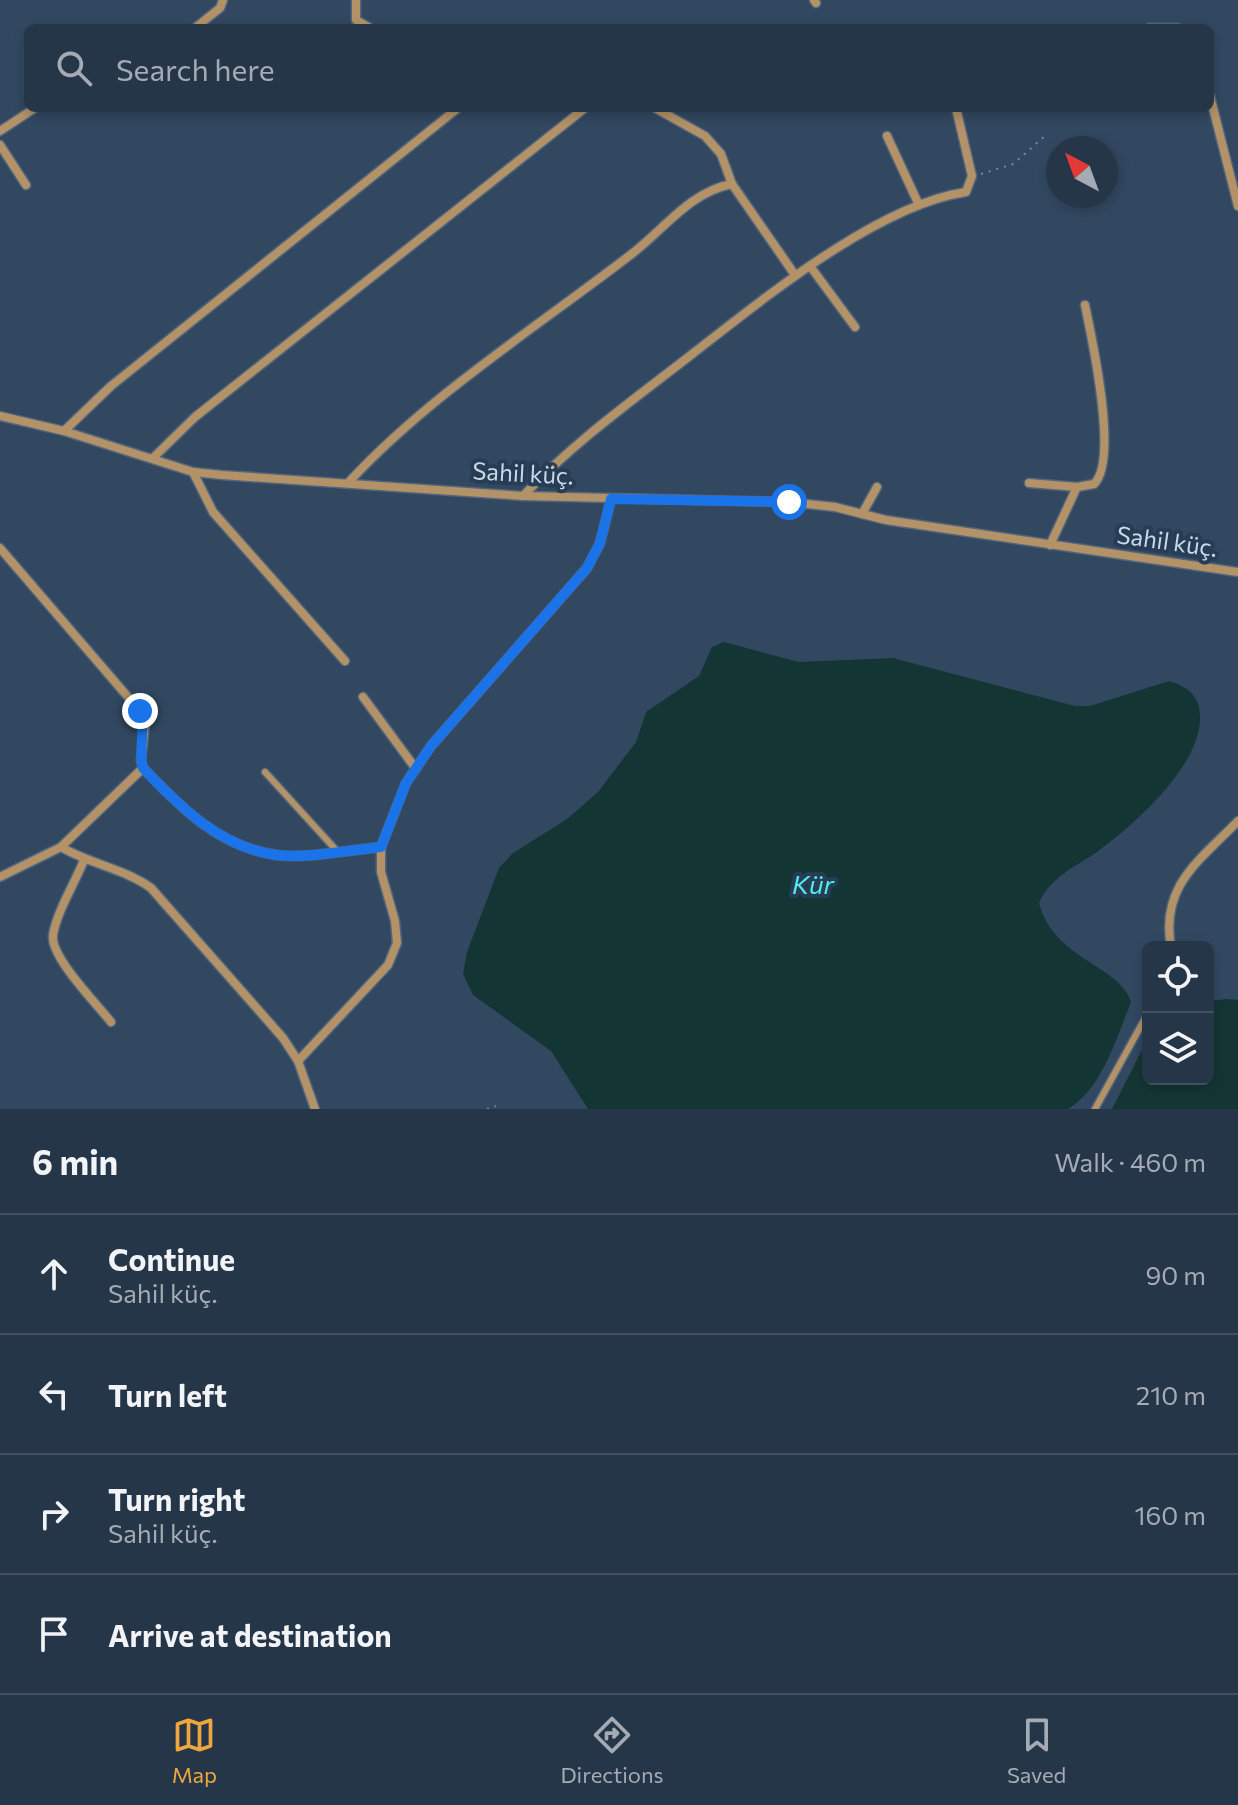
<!DOCTYPE html>
<html lang="en">
<head>
<meta charset="utf-8">
<style>
	:root { --surface:#263649; --page:#2e3e50; --text:#f1f3f6; --muted:#a4abb4; --line:#425061; --accent:#efa73d }
	body { margin:0; font-family:Commissioner,sans-serif; background:var(--page); color:var(--text) }
	.controls { position:absolute; right:24px; bottom:24px; display:grid; overflow:hidden; border-radius:12px; box-shadow:0 4px 12px #0003 }
	.controls button { width:72px; height:72px; display:grid; place-items:center; padding:0; border:0; border-bottom:2px solid var(--line); background:var(--surface); color:var(--text); font:40px sans-serif }
	.compass { position:absolute; left:1046px; top:136px; width:72px; height:72px; border-radius:50%; background:var(--surface); box-shadow:0 4px 12px #0003; rotate:319deg }
	.stop { position:absolute; width:24px; height:24px; margin:-18px; border:6px solid #1a73e8; border-radius:50%; background:#fff }
	.stop.end { background:#1a73e8; border-color:#fff; box-shadow:0 2px 8px #0008 }
	.list { margin:0; padding:0; list-style:none }
	h2 { display:flex; justify-content:space-between; align-items:center; height:104px; margin:0; padding:0 32px; font-size:34px }
	h2 small { font-size:26px; font-weight:400; color:var(--muted) }
	.list li { display:grid; grid-template-columns:52px 1fr auto; gap:24px; align-items:center; box-sizing:border-box; height:120px; padding:0 32px; border-top:2px solid var(--line) }
	.list b { display:block; font-size:30px; white-space:nowrap }
	.list p { margin:0; font-size:26px; white-space:nowrap; color:var(--muted) }
	.list em { font-size:26px; font-style:normal; color:var(--muted) }
	.icon { flex:none; width:44px; height:44px; fill:none; stroke:currentColor; stroke-width:2; stroke-linecap:round; stroke-linejoin:round }
	.map { position:relative; flex:none; width:1238px; height:1109px; overflow:hidden }
	.search { position:absolute; background:var(--surface); box-shadow:0 4px 12px #0003; left:24px; right:24px; top:24px; height:88px; display:flex; align-items:center; gap:20px; box-sizing:border-box; padding:0 28px; border-radius:12px; color:var(--muted); font-size:30px }
	.sheet { height:584px; background:var(--surface) }
	nav { display:flex; justify-content:space-around; align-items:center; box-sizing:border-box; height:112px; border-top:2px solid var(--line); background:var(--surface); font-size:22px; color:var(--muted) }
	nav a { display:grid; justify-items:center; gap:4px }
	nav .on { color:var(--accent) }
	.map>svg:first-child { display:block }
</style>
</head>
<body>
<div class="map">
<svg width="1238" height="1109" viewBox="0 0 1238 1109">
	<rect width="100%" height="100%" fill="#324861"/>
	<g fill="#133635">
		<path d="M724 642 799 662 893 658 1075 706H1090L1169 681C1189 687 1201 697 1200 720 1198 768 1135 824 1097 852 1075 867 1050 877 1039 903 1053 959 1121 966 1131 1002 1117 1037 1102 1089 1068 1109H588L551 1051 473 995 463 974 467 952 499 868 513 853 567 819 598 792 636 742 646 712 699 676 712 647Z"/>
		<polygon points="1227,999 1238,1000 1238,1109 1112,1109 1148,1038 1148,1079 1208,1079 1208,1001"/>
	</g>
	<g fill="none" stroke-linecap="round" stroke-linejoin="round">
		<defs>
			<g id="lane">
				<polyline points="265,772 337,851"/>
				<polyline points="1095,1109 1148,1013"/>
			</g>
			<g id="street">
				<polyline points="356,0 356,20 370,28"/>
				<polyline points="814,0 816,3"/>
				<polyline points="195,28 220,8 223,0"/>
				<polyline points="1149,28 1178,28"/>
				<polyline points="1210,96 1238,206"/>
				<polyline points="655,108 705,136 721,154 732,184 795,275"/>
				<polyline points="0,131 35,108"/>
				<polyline points="887,136 919,205"/>
				<polyline points="0,145 26,185"/>
				<polyline points="810,266 855,327"/>
				<polyline points="0,416 64,431 193,472 222,475 523,496 789,502 835,507 886,520 1238,572"/>
				<polyline points="64,431 111,386 458,108"/>
				<polyline points="153,458 195,417 585,108"/>
				<polyline points="193,472 213,512 345,661"/>
				<path d="M349 482C426 398 538 326 629 256 663 231 689 192 732 184"/>
				<polyline points="1029,483 1077,487"/>
				<path d="M523 496C574 442 633 400 691 355 762 300 877 205 966 192L972 176 956 108"/>
				<polyline points="862,514 877,487"/>
				<path d="M1050 545 1077 487 1094 484C1119 460 1092 339 1085 305"/>
				<path d="M0 548 140 711 145 726 141 760 143 768C180 807 219 847 276 855 308 859 348 850 381 847"/>
				<polyline points="363,697 416,769"/>
				<polyline points="61,847 143,768"/>
				<path d="M84 860C75 883 57 911 53 935 50 957 97 1004 111 1022"/>
				<path d="M0 877 61 847C90 864 125 869 151 888L283 1038 298 1061 315 1109"/>
				<path d="M1171 947C1160 886 1199 861 1238 821"/>
				<polyline points="298,1061 388,965 397,943 395,921 381,872 381,847 406,783 431,746 587,568 600,543 611,499"/>
			</g>
		</defs>
		<use href="#lane" stroke="#51657c" stroke-width="9"/>
		<use href="#street" stroke="#51657c" stroke-width="11"/>
		<g stroke="#77899e" stroke-width="2" stroke-dasharray="2 6" stroke-linecap="butt">
			<polyline points="981,174 1013,164 1045,136"/>
			<polyline points="487,1109 496,1106"/>
		</g>
		<use href="#lane" stroke="#b49267" stroke-width="6"/>
		<use href="#street" stroke="#b49267" stroke-width="8"/>
	</g>
	<g fill="none" stroke-linecap="round" stroke-linejoin="round">
		<path stroke="#1a73e8" stroke-width="10" d="M140 711C146 731 138 749 143 768 180 807 220 847 276 855 308 859 348 850 381 847L406 783 431 746 587 568 600 543 611 499 789 502"/>
	</g>
	<g text-anchor="middle" stroke-width="8" stroke-linejoin="round" paint-order="stroke">
		<g font-size="24" fill="#cbd8e8" stroke="#273d56">
			<text transform="translate(523 474) rotate(3)" y="8">Sahil küç.</text>
			<text transform="translate(1167 542) rotate(8)" y="8">Sahil küç.</text>
		</g>
		<g font-size="26" font-style="italic" fill="#4fece9" stroke="#273d56">
			<text x="813" y="894">Kür</text>
		</g>
	</g>
</svg>
<div class="controls">
<button><svg class="icon" aria-label="locate" viewBox="0 0 24 24"><circle cx="12" cy="12" r="6"/><path d="M12 2v4M12 18v4M2 12h4M18 12h4"/></svg></button>
<button><svg class="icon" aria-label="layers" viewBox="0 0 24 24"><path d="M12 4l9 5-9 5-9-5zM3 14l9 5 9-5"/></svg></button>
</div>
<svg class="compass" viewBox="-18 -18 36 36"><path d="M0-13l5 13h-10z" fill="#e53935"/><path d="M0 13l5-13h-10z" fill="#a4abb4"/></svg>
<div class="stop" style="left:789px;top:502px"></div>
<div class="stop end" style="left:140px;top:711px"></div>
<div class="search"><svg class="icon" aria-label="search" viewBox="0 0 24 24"><circle cx="10" cy="10" r="6"/><path d="M15 15l6 6"/></svg>Search here</div>
</div>
<section class="sheet">
<h2>6 min<small>Walk · 460 m</small></h2>
<ul class="list">
<li><svg class="icon" aria-label="ahead" viewBox="0 0 24 24"><path d="M12 20V5M6 11l6-6 6 6"/></svg><div><b>Continue</b><p>Sahil küç.</p></div><em>90 m</em></li>
<li><svg class="icon" aria-label="left" viewBox="0 0 24 24"><path d="M17 20v-9H6M10 6l-5 5 5 5"/></svg><div><b>Turn left</b></div><em>210 m</em></li>
<li><svg class="icon" aria-label="right" viewBox="0 0 24 24"><path d="M7 20v-9h11M14 6l5 5-5 5"/></svg><div><b>Turn right</b><p>Sahil küç.</p></div><em>160 m</em></li>
<li><svg class="icon" aria-label="arrive" viewBox="0 0 24 24"><path d="M6 21V4h12l-3 4 3 4H6"/></svg><div><b>Arrive at destination</b></div></li>
</ul>
</section>
<nav>
<a class="on"><svg class="icon" aria-label="map" viewBox="0 0 24 24"><path d="M3 6l6-2 6 2 6-2v14l-6 2-6-2-6 2zM9 4v14M15 6v14"/></svg>Map</a>
<a><svg class="icon" aria-label="directions" viewBox="0 0 24 24"><path d="M12 3l9 9-9 9-9-9zM9 14v-3h6M13 9l2 2-2 2"/></svg>Directions</a>
<a><svg class="icon" aria-label="saved" viewBox="0 0 24 24"><path d="M7 4h10v16l-5-4-5 4z"/></svg>Saved</a>
</nav>
</body>
</html>
